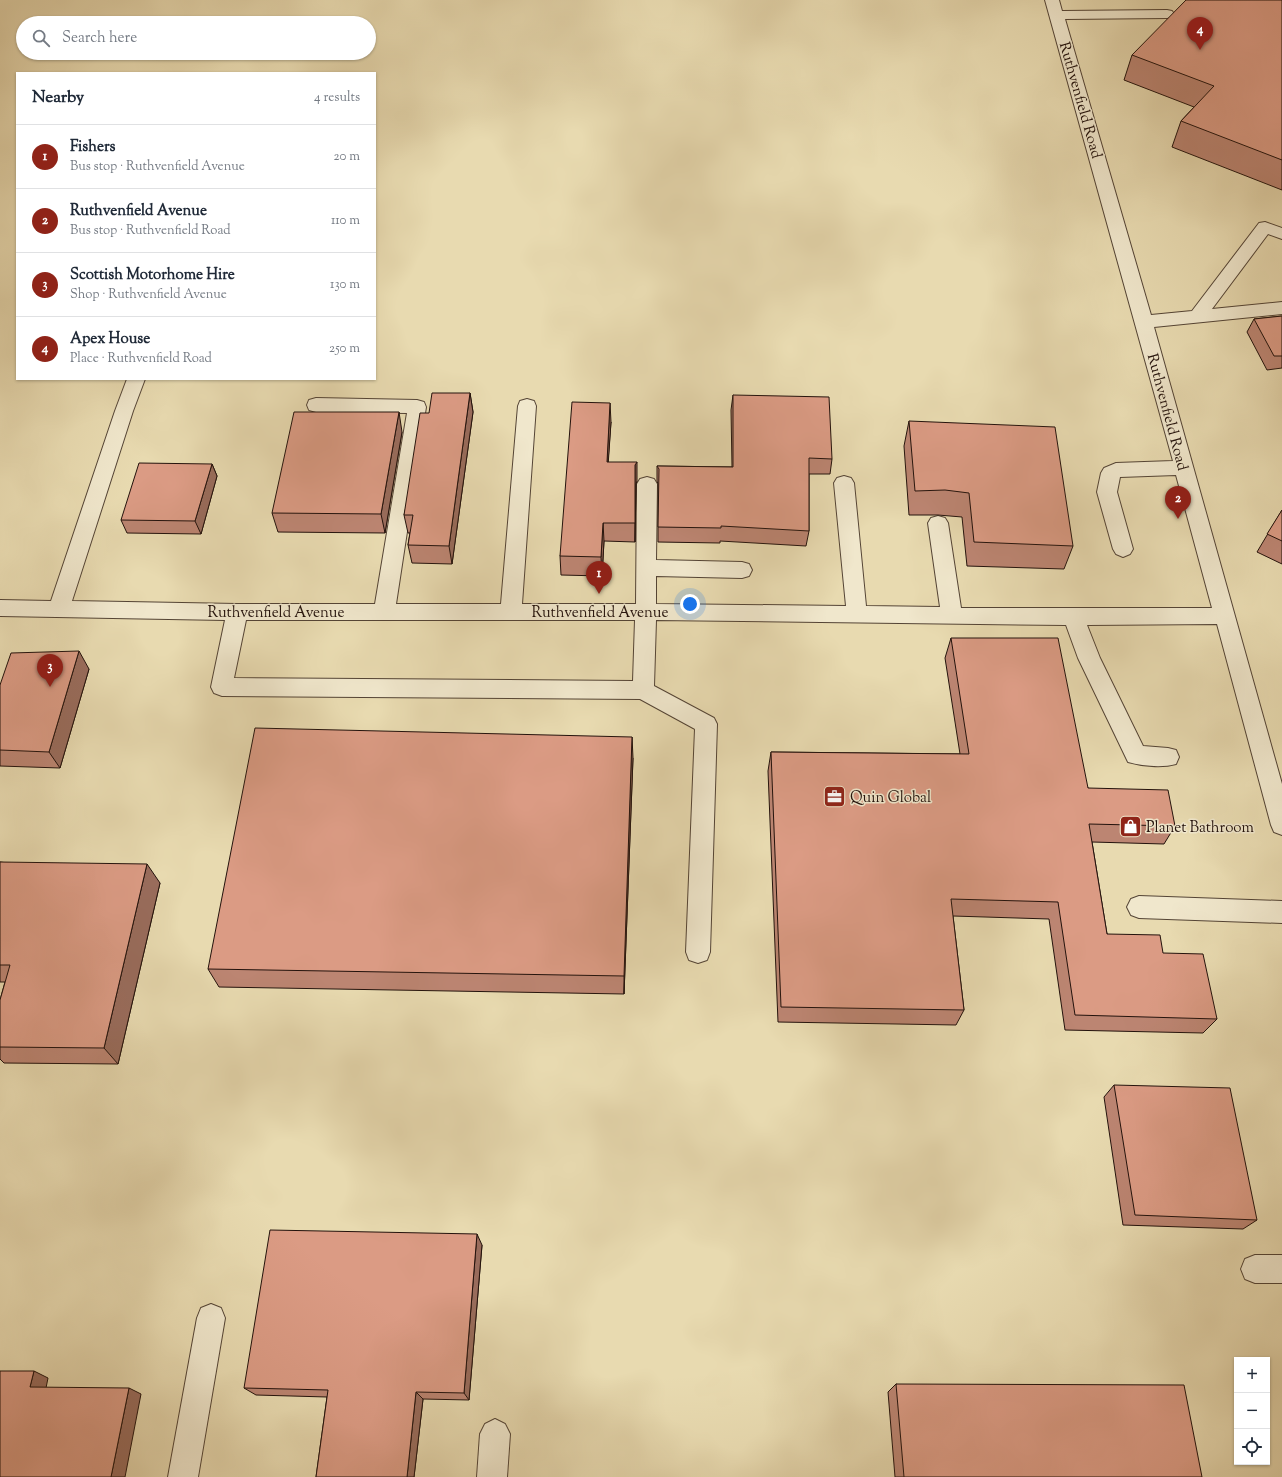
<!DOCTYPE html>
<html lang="en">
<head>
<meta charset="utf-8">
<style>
	:root { --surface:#fff; --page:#f6f6f7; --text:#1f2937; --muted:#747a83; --line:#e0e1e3; --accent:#8f2418 }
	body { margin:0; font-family:"Sorts Mill Goudy",serif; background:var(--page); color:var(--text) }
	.controls { position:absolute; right:12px; bottom:12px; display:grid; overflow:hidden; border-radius:0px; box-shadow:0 1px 3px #0004 }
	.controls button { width:36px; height:36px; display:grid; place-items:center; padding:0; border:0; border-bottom:1px solid var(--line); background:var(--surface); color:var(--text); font:20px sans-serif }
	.you { position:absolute; left:690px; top:604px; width:14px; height:14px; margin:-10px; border:3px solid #fff; border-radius:50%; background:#1a73e8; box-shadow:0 0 0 6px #1a73e833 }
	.badge { display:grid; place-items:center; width:26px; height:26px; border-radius:50%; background:var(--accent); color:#fff; font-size:13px; font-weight:700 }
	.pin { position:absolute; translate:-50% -33px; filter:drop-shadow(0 1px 2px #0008) }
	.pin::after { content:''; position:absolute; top:21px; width:14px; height:12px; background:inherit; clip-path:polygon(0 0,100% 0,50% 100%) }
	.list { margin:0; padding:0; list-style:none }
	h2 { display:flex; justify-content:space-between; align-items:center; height:52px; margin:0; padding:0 16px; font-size:17px }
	h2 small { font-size:13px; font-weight:400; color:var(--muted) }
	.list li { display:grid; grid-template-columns:26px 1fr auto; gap:12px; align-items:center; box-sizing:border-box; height:64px; padding:0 16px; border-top:1px solid var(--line) }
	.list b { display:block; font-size:15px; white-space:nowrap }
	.list p { margin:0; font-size:13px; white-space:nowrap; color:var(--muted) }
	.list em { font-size:13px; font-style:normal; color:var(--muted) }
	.icon { flex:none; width:22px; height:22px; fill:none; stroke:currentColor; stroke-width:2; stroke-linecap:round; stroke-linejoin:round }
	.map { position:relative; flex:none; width:1282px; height:1477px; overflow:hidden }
	.search { position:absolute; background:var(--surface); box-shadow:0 1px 3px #0004; left:16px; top:16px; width:360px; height:44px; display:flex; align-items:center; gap:10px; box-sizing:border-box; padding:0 14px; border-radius:22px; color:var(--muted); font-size:15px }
	.panel { position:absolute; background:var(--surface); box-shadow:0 1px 3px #0004; left:16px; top:72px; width:360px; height:308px; border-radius:0px }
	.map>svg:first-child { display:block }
</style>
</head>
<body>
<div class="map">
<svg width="1282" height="1477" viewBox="0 0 1282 1477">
	<rect width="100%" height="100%" fill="#e8dab0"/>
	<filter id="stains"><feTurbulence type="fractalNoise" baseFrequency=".005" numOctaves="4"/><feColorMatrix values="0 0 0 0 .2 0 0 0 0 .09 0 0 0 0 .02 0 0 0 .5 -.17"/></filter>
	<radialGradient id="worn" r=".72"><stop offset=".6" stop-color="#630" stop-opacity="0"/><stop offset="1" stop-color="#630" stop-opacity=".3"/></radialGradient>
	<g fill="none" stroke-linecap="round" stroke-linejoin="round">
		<defs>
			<g id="minor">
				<path d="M1045 0H1059L1062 11 1167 10 1172 11 1174 14 1172 17 1167 18 1065 19 1151 315 1192 311 1259 223 1265 222 1282 228V239L1268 234 1212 309 1282 302V314L1154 327 1282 784V835L1274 832 1271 825 1217 624 1087 625 1100 658 1143 746 1168 748 1176 750 1179 757 1176 764C1162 768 1142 766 1128 762L1078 658 1066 625 656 620 654 686 714 718 717 724 710 952 707 960 698 963 689 960 686 952 695 729 640 699 222 696 214 693 211 687 225 620 0 616V600L51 601 115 411 127 379H145L133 411 72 601 237 604H375L407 413 316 412 309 410 307 405 309 400 316 398 417 400 424 402 426 407 396 604H501L518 406 520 401 527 399 534 401 536 406 522 604H636L637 484 640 479 647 477 654 479 657 484 656 560 742 562 749 564 752 570 749 576 742 578 656 576V604L846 606 834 483 837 478 844 476 851 478 854 483 866 606 940 607 928 523 931 518 938 516 945 518 948 523 961 608H1212L1176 475 1120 477 1117 492 1133 549 1130 554 1123 557 1116 554 1113 549 1097 492 1101 473 1104 468 1116 463 1173 461ZM246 620H635L633 681 234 678Z"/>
				<polygon points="1139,896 1282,901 1282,923 1139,918 1131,915 1127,907 1131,899"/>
				<polygon points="1255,1255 1282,1255 1282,1283 1255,1283 1245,1279 1241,1269 1245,1259"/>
				<polygon points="211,1304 221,1308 225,1318 198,1477 168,1477 197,1318 201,1308"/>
				<polygon points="495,1419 505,1424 510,1434 507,1477 477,1477 480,1434 485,1424"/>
			</g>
		</defs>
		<use href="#minor" stroke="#544435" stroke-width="2"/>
		<use href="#minor" fill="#f0e7cc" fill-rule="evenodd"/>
	</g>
	<g fill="#bc8572" stroke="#23120c">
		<polygon points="1282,0 1282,190 1172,147 1181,121 1194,107 1124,80 1132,55"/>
		<polygon points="1282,316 1282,368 1267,370 1247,332 1254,319"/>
		<polygon points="470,393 473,412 452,564 412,563 408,545 410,533 408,533 404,515 429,413"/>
		<polygon points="733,395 832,459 830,474 809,474 809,531 806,546 720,541 720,543 658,542 658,484 657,481 657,466 732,467 731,410"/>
		<polygon points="909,421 1073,546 1064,569 967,566 962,517 938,515 909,515 904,446"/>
		<polygon points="611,422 608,462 637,481 636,484 635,542 604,541 602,576 561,575 560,556"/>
		<polygon points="402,432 385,533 278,532 272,513"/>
		<polygon points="212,464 217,476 201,534 127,533 121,520"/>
		<polygon points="1282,510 1282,564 1257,552"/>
		<polygon points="951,638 1088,788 1175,826 1164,844 1092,842 1107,934 1163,953 1217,1019 1203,1033 1065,1030 1049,919 953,916 964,1010 956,1025 778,1022 768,771 771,752 960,754 945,658"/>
		<polygon points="89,669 60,768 0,766 0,685"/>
		<polygon points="633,758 624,994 219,987 208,969"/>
		<polygon points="0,862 160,883 118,1064 4,1063 0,1059 0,1000 5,982 0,982"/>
		<polygon points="1114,1085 1257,1220 1243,1229 1123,1225 1104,1097"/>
		<polygon points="482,1245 469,1400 423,1399 414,1477 316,1477 327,1397 256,1395 244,1388"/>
		<polygon points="896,1384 1202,1477 895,1477 888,1392"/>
	</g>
	<g fill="#996c5c" stroke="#23120c">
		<polygon points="470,393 473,412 452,564 449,546"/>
		<polygon points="610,403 611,422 607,481 607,462"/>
		<polygon points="399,412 402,432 385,533 381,514"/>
		<polygon points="637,462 637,481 636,484 635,542 635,465"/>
		<polygon points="212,464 217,476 201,534 195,521"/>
		<polygon points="603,523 604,541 602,576 601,557"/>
		<polygon points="79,651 89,669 60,768 49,752"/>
		<polygon points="632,737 633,758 624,994 624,976"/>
		<polygon points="147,864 160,883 118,1064 104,1048"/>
		<polygon points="477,1234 482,1245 469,1400 464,1393"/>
		<polygon points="34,1371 48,1378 45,1393 30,1387"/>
		<polygon points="129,1388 141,1394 125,1477 111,1477"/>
		<polygon points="416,1392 423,1399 414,1477 407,1477"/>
	</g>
	<g fill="#db9b84" stroke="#23120c">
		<polygon points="1186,0 1282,0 1282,160 1181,121 1214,86 1132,55"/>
		<polygon points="1282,316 1282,356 1274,356 1254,319"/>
		<polygon points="432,393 470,393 449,546 408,545 413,515 404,515 420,413 429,413"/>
		<polygon points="733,395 829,397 832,459 809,458 809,531 721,526 721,528 658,527 659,469 657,466 733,467"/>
		<polygon points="572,402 610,403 607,462 637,462 635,465 635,523 603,523 601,557 560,556"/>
		<polygon points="294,412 399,412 381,514 272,513"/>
		<polygon points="909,421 1055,427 1073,546 974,542 969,493 945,490 915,491"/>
		<polygon points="139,463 212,464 195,521 121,520"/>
		<polygon points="1282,510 1282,541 1267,534"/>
		<polygon points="951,638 1058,638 1088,788 1168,790 1175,826 1089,824 1107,934 1160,935 1163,953 1203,954 1217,1019 1075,1015 1058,902 951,899 964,1010 781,1007 771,752 969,754"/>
		<polygon points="79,651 49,752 0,750 0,685 11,653"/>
		<polygon points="255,728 632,737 624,976 208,969"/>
		<polygon points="0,862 147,864 104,1048 0,1047 0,1000 10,965 0,965"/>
		<polygon points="1114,1085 1230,1088 1257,1220 1135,1215"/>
		<polygon points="270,1230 477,1234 464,1393 416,1392 407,1477 316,1477 328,1390 244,1388"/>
		<polygon points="0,1371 34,1371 30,1387 129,1388 111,1477 0,1477"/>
		<polygon points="896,1384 1184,1385 1202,1477 904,1477"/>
	</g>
	<defs>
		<symbol id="office-square" viewBox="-11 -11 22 22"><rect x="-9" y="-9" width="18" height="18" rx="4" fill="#8f2418" stroke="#f0e7cc"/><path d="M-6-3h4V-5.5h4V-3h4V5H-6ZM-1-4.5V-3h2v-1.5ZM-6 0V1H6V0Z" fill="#fff"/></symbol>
		<symbol id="shop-square" viewBox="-11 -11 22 22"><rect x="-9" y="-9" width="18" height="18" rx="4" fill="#8f2418" stroke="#f0e7cc"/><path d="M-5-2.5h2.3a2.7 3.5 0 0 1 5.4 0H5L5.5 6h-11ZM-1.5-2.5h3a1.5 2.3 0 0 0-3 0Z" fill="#fff"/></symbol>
	</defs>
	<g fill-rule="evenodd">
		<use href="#office-square" x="822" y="784" width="25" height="25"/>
		<use href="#shop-square" x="1118" y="814" width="25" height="25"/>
	</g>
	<g text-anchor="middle" stroke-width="3" stroke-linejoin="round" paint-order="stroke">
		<g font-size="15" fill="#23120c" stroke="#f0e7cc">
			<text transform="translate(1081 100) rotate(74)" y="5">Ruthvenfield Road</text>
			<text transform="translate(1168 412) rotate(75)" y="5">Ruthvenfield Road</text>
			<text x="276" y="617">Ruthvenfield Avenue</text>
			<text x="600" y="617">Ruthvenfield Avenue</text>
		</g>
		<g font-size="15" fill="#23120c" stroke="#f0e7cc" text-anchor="start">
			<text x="850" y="802">Quin Global</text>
			<text x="1146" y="832">Planet Bathroom</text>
		</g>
	</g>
	<rect width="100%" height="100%" filter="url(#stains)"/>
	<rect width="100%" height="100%" fill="url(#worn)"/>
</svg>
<div class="controls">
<button>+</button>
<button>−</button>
<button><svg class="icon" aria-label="locate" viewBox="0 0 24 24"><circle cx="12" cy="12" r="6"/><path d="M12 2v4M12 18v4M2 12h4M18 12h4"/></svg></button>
</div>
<div class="you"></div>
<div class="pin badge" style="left:599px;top:594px">1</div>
<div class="pin badge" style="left:1178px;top:519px">2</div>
<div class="pin badge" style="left:50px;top:687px">3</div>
<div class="pin badge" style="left:1200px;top:50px">4</div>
<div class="search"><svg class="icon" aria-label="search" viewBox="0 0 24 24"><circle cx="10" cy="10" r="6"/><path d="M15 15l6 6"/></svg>Search here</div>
<section class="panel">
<h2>Nearby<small>4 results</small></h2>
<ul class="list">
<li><span class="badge">1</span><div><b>Fishers</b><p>Bus stop · Ruthvenfield Avenue</p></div><em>20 m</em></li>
<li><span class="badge">2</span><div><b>Ruthvenfield Avenue</b><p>Bus stop · Ruthvenfield Road</p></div><em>110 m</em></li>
<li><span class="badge">3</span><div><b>Scottish Motorhome Hire</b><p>Shop · Ruthvenfield Avenue</p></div><em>130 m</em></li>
<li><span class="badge">4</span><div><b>Apex House</b><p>Place · Ruthvenfield Road</p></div><em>250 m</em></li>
</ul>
</section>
</div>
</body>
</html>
